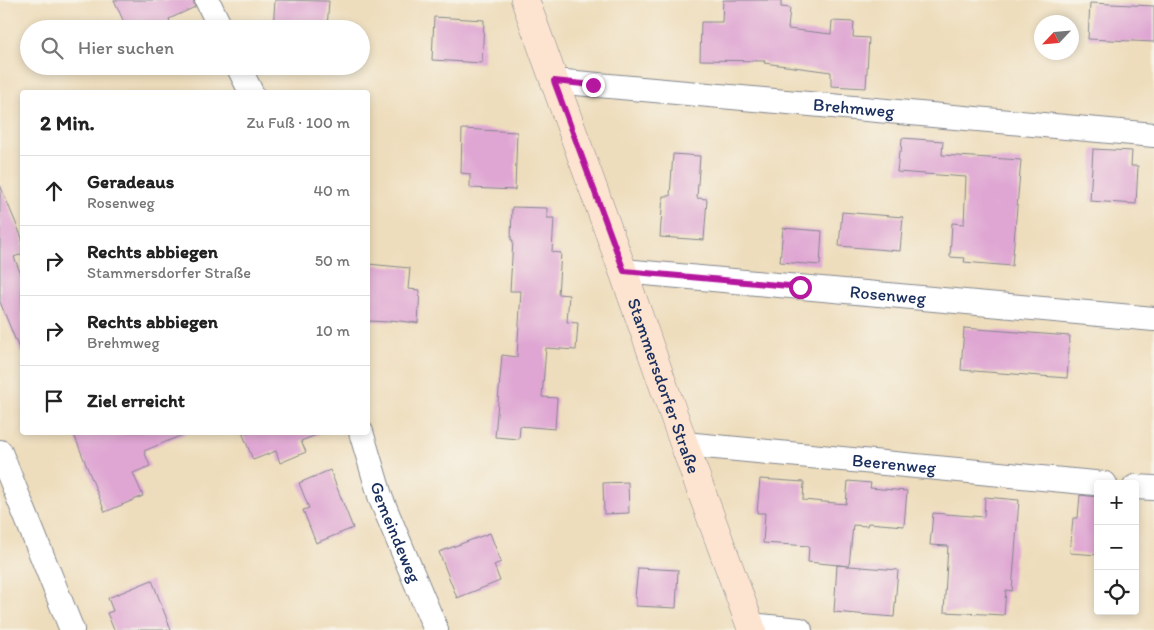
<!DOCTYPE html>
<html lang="de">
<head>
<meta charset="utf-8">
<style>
	:root { --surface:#fff; --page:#f2f2f2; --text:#222; --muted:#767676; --line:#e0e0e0 }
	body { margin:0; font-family:Itim,sans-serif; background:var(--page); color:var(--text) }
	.controls { position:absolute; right:15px; bottom:15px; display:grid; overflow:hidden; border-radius:5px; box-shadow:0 2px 8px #0003 }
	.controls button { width:45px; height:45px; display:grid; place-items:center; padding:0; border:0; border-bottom:1px solid var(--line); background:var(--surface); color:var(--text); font:25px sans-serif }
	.compass { position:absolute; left:1034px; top:15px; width:45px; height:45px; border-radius:50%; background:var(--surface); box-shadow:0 2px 8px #0003; rotate:244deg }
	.stop { position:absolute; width:15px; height:15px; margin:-11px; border:4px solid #b5179e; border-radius:50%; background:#fff }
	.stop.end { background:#b5179e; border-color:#fff; box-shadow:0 1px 5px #0008 }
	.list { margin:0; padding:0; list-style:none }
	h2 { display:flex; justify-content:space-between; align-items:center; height:65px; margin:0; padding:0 20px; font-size:21px }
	h2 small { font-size:16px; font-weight:400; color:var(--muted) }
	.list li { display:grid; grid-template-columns:32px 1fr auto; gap:15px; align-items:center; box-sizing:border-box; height:70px; padding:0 20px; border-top:1px solid var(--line) }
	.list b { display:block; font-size:19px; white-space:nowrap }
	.list p { margin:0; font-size:16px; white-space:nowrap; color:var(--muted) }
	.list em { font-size:16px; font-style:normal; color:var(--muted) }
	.icon { flex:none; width:28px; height:28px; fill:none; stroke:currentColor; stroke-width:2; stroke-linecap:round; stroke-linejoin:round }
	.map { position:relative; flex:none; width:1154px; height:630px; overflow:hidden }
	.search { position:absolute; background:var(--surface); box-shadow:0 2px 8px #0003; left:20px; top:20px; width:350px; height:55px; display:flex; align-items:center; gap:12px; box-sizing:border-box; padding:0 18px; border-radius:28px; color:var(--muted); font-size:19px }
	.panel { position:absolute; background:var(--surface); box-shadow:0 2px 8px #0003; left:20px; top:90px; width:350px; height:345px; border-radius:5px }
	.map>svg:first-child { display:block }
</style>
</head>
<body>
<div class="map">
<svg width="1154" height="630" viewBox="0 0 1154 630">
	<rect width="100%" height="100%" fill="#f7f3e8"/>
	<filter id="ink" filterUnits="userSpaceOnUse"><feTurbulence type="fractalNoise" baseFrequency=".02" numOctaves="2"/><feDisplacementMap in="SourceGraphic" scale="10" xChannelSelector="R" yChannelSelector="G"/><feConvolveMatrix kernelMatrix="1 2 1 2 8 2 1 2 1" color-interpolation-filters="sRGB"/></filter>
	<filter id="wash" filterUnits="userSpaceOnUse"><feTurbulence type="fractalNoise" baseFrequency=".0096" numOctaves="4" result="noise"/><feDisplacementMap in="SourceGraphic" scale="20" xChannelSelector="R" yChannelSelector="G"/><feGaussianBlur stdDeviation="1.12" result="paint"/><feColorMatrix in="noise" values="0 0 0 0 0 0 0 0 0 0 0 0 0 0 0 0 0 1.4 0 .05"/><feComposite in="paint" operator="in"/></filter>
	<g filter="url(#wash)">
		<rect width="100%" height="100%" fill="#eeddbc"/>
		<g id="blocks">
			<g fill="#dfa6d3">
				<polygon points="114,0 193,0 195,7 169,19 173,29 127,29"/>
				<polygon points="275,0 329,1 327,28 306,27 306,29 273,29"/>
				<polygon points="723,0 781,0 781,7 790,8 788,29 831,34 832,21 854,22 853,37 869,38 866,88 831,86 831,72 764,63 765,61 700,60 701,22 722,22"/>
				<polygon points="1090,3 1154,6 1154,42 1088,39"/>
				<polygon points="434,17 484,20 482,63 432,60"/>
				<polygon points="462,129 517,132 515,190 470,188 470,174 461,173"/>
				<polygon points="902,138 943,141 942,155 1021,160 1012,266 964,262 965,258 950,257 952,223 964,224 966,177 897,172 899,152 901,152"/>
				<polygon points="1093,149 1132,151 1131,166 1138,166 1136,204 1090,201"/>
				<polygon points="673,154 700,156 697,198 707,199 704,240 660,237 663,196 670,196"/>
				<polygon points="0,185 22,238 22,254 14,257 22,277 22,356 0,302"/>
				<polygon points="512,207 547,208 547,218 554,218 552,252 561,253 558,294 569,295 567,322 578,323 576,350 546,348 542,397 557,398 555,429 520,426 519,439 495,437 502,355 517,357 521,291 510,291 513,240 511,240"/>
				<polygon points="842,212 903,217 900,251 839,246"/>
				<polygon points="783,228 822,231 820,265 780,262"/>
				<polygon points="368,264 410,268 408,289 420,290 418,323 390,320 390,322 368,321"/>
				<polygon points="964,328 1070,336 1067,378 961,370"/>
				<polygon points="73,432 187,432 187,433 144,451 150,466 133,473 143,496 105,512"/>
				<polygon points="242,432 319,432 319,434 301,441 306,452 280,463 276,451 253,460"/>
				<polygon points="330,470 353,528 316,543 303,510 309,508 299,483"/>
				<polygon points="760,479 804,482 803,500 846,504 848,481 871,483 870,488 907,491 904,526 868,523 867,526 853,525 849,566 808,562 809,546 763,543 765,513 757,513"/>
				<polygon points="628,482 629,513 604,514 603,483"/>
				<polygon points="1080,495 1098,497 1098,555 1070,553 1073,518 1078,518"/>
				<polygon points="985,497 1019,500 1012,591 1006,590 1004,615 944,612 948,546 930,545 933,513 984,517"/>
				<polygon points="490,533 501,562 494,565 500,581 457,598 439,552"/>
				<polygon points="837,565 898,570 894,617 834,612"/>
				<polygon points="638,568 678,570 676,608 636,606 636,597 635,597"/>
				<polygon points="152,580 171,630 114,630 107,613 113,611 108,598"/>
			</g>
		</g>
	</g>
	<g filter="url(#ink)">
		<use href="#blocks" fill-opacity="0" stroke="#84868d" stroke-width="1"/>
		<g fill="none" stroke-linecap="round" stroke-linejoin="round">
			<defs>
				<g id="street">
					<polyline points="207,0 221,29"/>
					<polyline points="238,66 251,92"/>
					<path id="s1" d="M554 81 1154 135"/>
					<path id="s2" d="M623 271 1154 319"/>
					<path id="s3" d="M361 432 381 499 436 630"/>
					<path id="s4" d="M684 444 1105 484"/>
					<polyline points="0,452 72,630"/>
					<polyline points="1135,487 1154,488"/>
					<polyline points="750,625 800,630"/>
				</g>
				<g id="secondary">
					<path id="s5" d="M525 0 623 271 684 444 752 630"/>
				</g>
			</defs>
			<use href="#street" stroke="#84868d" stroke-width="26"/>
			<use href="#secondary" stroke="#84868d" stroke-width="29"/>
			<use href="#street" stroke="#fff" stroke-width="24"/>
			<use href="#secondary" stroke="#fde4d0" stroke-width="28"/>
		</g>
	</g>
	<g fill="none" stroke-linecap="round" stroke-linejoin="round" filter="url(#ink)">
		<polyline stroke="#b5179e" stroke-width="6" points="593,85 554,81 624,271 800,287"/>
	</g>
	<g text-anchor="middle" stroke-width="4" stroke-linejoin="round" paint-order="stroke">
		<g font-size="18" fill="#1b2f5e" stroke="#f7f3e8">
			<text dy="6" stroke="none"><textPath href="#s1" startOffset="301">Brehmweg</textPath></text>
			<text dy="6" stroke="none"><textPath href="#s2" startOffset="266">Rosenweg</textPath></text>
			<text dy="6" stroke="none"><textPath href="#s5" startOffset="410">Stammersdorfer Straße</textPath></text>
			<text dy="6" stroke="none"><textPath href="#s4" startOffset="211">Beerenweg</textPath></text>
			<text dy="6" stroke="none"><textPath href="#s3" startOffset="106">Gemeindeweg</textPath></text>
		</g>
	</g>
</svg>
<div class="controls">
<button>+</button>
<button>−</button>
<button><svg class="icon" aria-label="locate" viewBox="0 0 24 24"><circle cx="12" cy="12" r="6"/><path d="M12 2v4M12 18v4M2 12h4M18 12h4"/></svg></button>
</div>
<svg class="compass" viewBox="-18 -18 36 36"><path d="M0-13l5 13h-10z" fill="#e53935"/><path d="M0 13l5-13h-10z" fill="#767676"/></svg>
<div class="stop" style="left:800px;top:287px"></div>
<div class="stop end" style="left:593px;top:85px"></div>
<div class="search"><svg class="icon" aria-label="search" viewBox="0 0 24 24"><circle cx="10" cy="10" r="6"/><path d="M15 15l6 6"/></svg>Hier suchen</div>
<section class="panel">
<h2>2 Min.<small>Zu Fuß · 100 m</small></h2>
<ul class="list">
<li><svg class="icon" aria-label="ahead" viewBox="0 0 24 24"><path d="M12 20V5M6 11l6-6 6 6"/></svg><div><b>Geradeaus</b><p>Rosenweg</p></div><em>40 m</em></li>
<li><svg class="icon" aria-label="right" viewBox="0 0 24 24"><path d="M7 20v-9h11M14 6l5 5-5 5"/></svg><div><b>Rechts abbiegen</b><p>Stammersdorfer Straße</p></div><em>50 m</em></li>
<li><svg class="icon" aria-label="right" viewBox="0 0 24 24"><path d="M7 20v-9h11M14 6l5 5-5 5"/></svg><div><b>Rechts abbiegen</b><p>Brehmweg</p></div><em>10 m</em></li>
<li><svg class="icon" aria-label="arrive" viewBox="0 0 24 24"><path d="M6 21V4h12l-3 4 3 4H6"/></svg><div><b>Ziel erreicht</b></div></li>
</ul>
</section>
</div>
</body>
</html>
